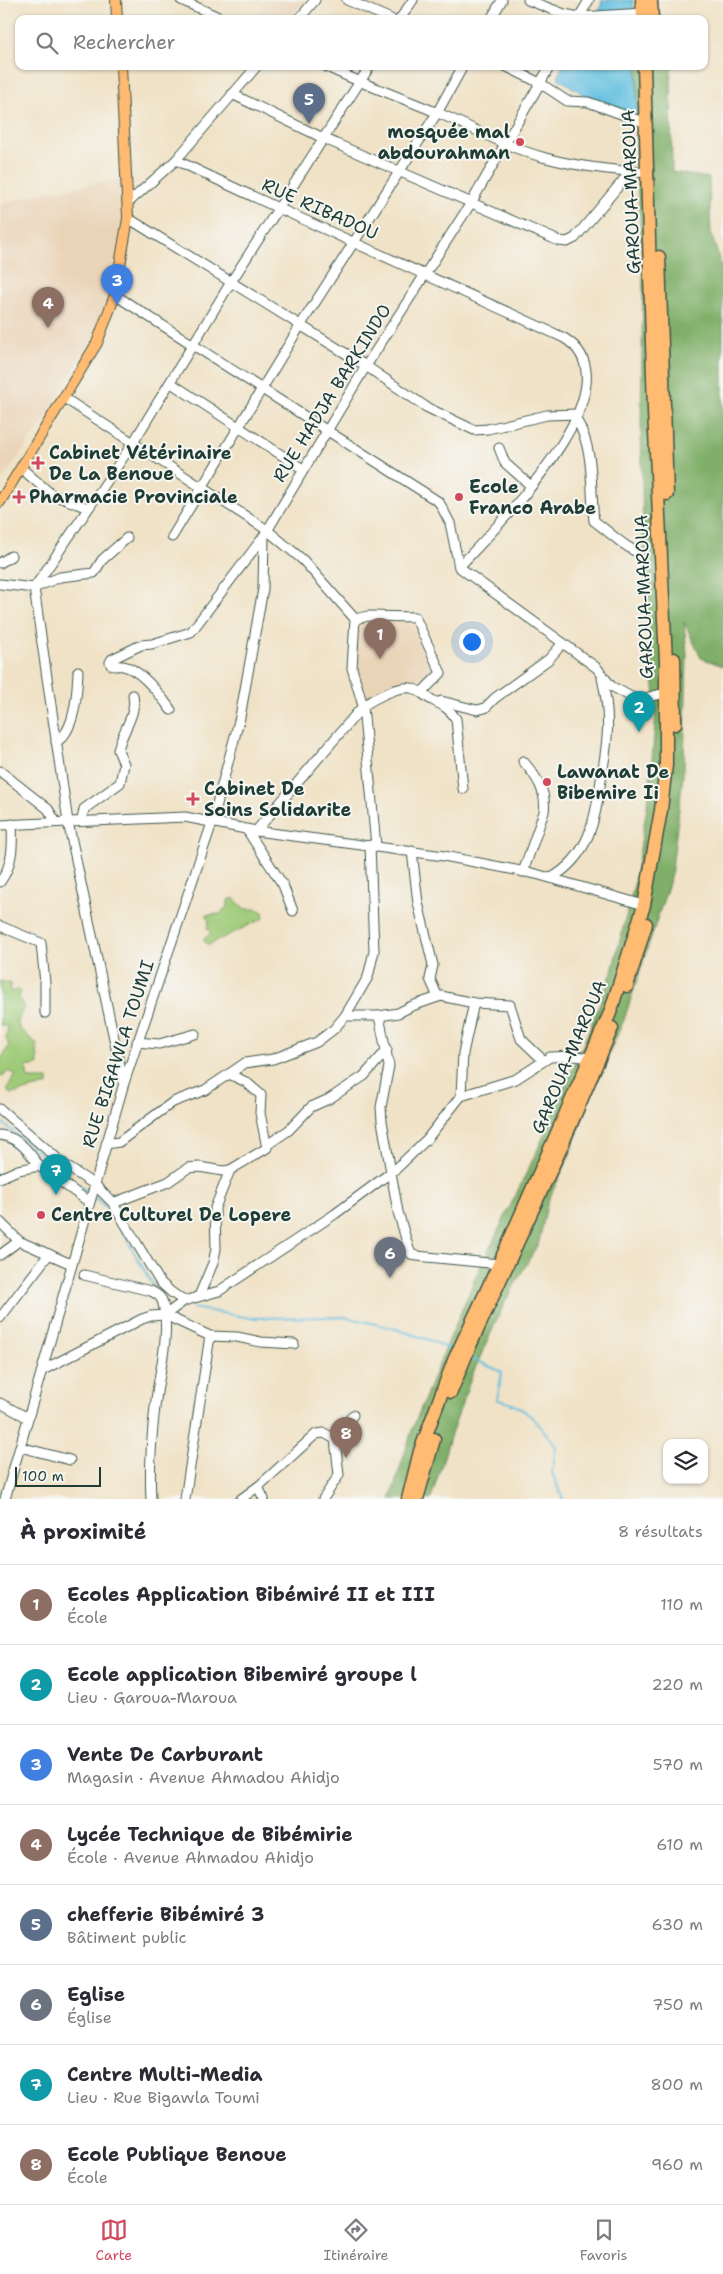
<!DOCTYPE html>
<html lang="fr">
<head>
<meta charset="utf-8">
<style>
	:root { --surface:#fff; --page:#f7f7f7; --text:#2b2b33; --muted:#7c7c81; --line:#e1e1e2; --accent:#d1495b }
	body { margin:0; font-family:"Shantell Sans",sans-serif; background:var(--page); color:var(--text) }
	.controls { position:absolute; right:15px; bottom:15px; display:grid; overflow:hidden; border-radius:10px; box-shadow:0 1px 4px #0004 }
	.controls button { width:45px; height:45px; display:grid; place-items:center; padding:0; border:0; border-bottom:1px solid var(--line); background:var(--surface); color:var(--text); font:25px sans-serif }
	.scale { position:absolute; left:15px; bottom:12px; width:86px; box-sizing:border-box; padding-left:5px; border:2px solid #1f3d34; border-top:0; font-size:14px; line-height:18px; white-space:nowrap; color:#1f3d34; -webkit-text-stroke:4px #f6f6f2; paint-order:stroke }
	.you { position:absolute; left:471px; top:641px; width:18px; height:18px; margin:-12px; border:4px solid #fff; border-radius:50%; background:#1a73e8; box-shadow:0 0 0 8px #1a73e833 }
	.badge { display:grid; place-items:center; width:32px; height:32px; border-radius:50%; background:var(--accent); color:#fff; font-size:16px; font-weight:700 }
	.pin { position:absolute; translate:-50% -41px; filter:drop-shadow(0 1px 2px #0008) }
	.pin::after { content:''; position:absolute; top:26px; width:18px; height:15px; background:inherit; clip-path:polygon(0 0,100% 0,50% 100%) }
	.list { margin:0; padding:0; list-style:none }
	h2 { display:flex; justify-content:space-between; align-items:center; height:65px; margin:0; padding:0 20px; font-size:21px }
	h2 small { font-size:16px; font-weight:400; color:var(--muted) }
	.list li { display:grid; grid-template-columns:32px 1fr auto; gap:15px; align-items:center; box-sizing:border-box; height:80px; padding:0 20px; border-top:1px solid var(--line) }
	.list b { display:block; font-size:19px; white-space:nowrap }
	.list p { margin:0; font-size:16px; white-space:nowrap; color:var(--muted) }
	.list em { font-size:16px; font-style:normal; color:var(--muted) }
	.icon { flex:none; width:28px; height:28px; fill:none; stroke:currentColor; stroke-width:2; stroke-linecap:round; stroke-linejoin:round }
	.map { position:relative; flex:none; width:723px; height:1499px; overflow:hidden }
	.search { position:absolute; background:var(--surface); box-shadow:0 1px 4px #0004; left:15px; right:15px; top:15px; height:55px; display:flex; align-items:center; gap:12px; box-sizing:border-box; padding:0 18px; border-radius:10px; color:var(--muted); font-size:19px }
	.sheet { height:705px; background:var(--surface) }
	nav { display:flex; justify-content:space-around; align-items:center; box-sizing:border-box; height:70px; border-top:1px solid var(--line); background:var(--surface); font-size:14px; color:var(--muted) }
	nav a { display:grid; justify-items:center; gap:2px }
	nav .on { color:var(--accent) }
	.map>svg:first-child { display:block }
</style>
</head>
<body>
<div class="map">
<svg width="723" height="1499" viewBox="0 0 723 1499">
	<rect width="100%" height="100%" fill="#f6f6f2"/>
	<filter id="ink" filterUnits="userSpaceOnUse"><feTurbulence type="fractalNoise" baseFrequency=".02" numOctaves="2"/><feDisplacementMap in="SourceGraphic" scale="10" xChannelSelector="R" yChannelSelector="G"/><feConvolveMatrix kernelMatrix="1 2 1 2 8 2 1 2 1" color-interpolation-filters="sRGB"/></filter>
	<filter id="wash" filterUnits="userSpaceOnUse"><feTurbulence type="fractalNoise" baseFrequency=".0096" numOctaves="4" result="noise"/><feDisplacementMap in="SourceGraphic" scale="20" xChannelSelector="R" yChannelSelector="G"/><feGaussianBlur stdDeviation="1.12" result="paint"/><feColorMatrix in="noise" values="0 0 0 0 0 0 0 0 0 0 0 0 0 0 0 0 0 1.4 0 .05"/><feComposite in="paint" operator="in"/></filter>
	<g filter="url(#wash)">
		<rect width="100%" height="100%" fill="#f0e2c6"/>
		<g fill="#ead4b8">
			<polygon points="265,0 306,0 289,19 256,19"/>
			<polygon points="121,178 123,195 119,246 115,275 104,310 89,346 59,392 49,414 0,482 0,205 30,196"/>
			<polygon points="409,616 421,649 434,673 364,699 354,668 354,628 362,617"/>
		</g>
		<g fill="#9fcb78" stroke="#5f8456">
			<polygon points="234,898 245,909 257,909 263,912 264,918 208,945 203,940 211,933 207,928 209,922 206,915 221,914 224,909 228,907 228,900"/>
			<polygon points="0,981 10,983 12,985 9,988 12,992 19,989 21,991 19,997 24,1008 17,1021 19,1028 37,1044 38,1065 26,1067 28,1079 48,1079 48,1085 12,1094 8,1092 8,1087 16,1075 9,1071 0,1078 0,1061 9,1046 6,1037 8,1027 0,1025"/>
		</g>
		<polygon fill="#7faf68" stroke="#4f764e" points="637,66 671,66 672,172 709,178 711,233 723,271 723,666 701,658 684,622 687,654 684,767 671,877 624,1020 591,1093 569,1157 548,1201 539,1242 504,1304 473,1373 452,1431 431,1499 390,1499 412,1430 441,1359 476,1276 538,1149 583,1045 611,975 634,885 649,794 656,713 643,543 641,428 643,272 637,179"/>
		<g fill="#61bfe0" stroke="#407e8a">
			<polygon points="602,0 633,0 634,19 598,19"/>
			<polygon points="562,66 637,66 637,116 584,95 558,78"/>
		</g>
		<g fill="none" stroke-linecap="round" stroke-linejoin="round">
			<g stroke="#61bfe0" stroke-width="2">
				<polyline points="0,1121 89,1193"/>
				<polyline points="95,1198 110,1210 155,1289"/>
				<polyline points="193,1308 251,1318 345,1317 393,1328 432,1341 454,1351"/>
				<path d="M470 1358 502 1372 497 1400C524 1403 540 1425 556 1446L552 1473 563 1499"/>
			</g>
		</g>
	</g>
	<g filter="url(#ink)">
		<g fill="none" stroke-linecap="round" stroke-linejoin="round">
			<defs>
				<g id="minor">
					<polyline points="181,0 223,19"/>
					<polyline points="347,0 391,19"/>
					<polyline points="528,0 564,14 579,17 643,13"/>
					<polyline points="299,19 315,0"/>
					<polyline points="400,19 413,0"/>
					<polyline points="491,19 502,0"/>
					<polyline points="578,19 589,0"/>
					<path d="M325 66C362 84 400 97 438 113 474 128 508 148 546 158 579 167 614 170 648 173"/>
					<polyline points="505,66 540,83 567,101 588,102 646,123"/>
					<polyline points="232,94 325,139 559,241 567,242 575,238 631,171"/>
					<path d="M176 160C304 222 435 278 564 338 642 385 494 529 459 567"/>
					<polyline points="129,202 176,160 257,66"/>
					<polyline points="128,218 366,366 426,407 474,430 488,429 547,415 578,414"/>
					<polyline points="115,295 439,502 450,523 459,567 597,668 611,686 637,700 665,693"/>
					<polyline points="171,383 303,469"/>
					<polyline points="64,398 267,530 303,560 355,619 352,668 363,706 376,846"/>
					<path d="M576 419C595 450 590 486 594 521 610 532 621 545 639 553"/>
					<polyline points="499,448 505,463 531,486"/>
					<polyline points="21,468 51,494 88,508"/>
					<polyline points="172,537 300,326 437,113 463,66"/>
					<polyline points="0,563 11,556"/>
					<polyline points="0,584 34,588 60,577 94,573 102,560 127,538"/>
					<polyline points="355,619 368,616 415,617 441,673 422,692"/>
					<polyline points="441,701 477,710 485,708 495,698 549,659 563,643"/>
					<path d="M171 710C161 696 140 669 123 666 119 665 116 667 111 665L110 662 112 659 141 645 152 644 191 632 264 536"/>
					<path d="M56 742C76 731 77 691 78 671"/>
					<polyline points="0,771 48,809 56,822"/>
					<path d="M82 820 84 809 120 783 124 764 118 750C122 730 137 716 133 695"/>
					<polyline points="0,825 185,817 256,831 444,856 536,874 644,905"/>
					<polyline points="247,830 283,885 293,911"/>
					<path d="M256 831 363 706C375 698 397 686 411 688 420 690 424 696 432 700 442 705 449 708 456 719L463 789"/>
					<polyline points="412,851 418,903 433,965 430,979 438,997"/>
					<path d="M523 872 544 812C547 791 536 776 523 761"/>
					<path d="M551 878C589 857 595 820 601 780 608 741 611 717 602 678"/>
					<path d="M0 882C13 865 13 845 12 824"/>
					<polyline points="0,926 41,943 45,983 45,1013"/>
					<polyline points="345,1016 379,1016 398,1013 412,1006 441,996 474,1003 510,1005 521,1039 543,1060"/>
					<polyline points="379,1016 389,1066 381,1107 382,1121 398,1212 409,1249 411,1254 417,1256 499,1264"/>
					<polyline points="137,1042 159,1044 195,1034"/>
					<polyline points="229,1074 245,1063 273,1059 317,1042 334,1029 345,1016 368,977 374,951 370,845"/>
					<polyline points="123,1081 68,822 34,588 133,443 231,282 370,66"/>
					<polyline points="461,1096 463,1053 474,1003"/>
					<polyline points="0,1109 66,1166 95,1185 110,1200 116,1202 168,1182 188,1168 199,1167 223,1171 230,1170 267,1148 260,1113 261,1095 246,1082 229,1074 205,1090 173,1102 119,1142 106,1144"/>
					<path d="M0 1135C19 1138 28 1150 39 1166"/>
					<polyline points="267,1145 289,1130 311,1107 329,1099 364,1076 387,1050"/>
					<polyline points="0,1178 18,1170 39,1166 89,1202"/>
					<polyline points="112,1202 160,1282 171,1292 184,1301"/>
					<polyline points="0,1222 19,1241 71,1264"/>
					<polyline points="0,1255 19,1241"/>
					<path d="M84 1275 151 1291C157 1294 162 1297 163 1304 170 1332 161 1365 157 1392 152 1428 149 1463 151 1499"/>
					<polyline points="199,1296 213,1263 216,1249 215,1208 230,1170"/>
					<polyline points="165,1315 184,1301 219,1291 335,1214 397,1168 427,1139 461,1096 516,1079 550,1057 575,1056 590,1058"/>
					<polyline points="0,1318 49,1254"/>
					<polyline points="43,1370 142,1319 151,1316 165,1315 210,1336 237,1337 261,1342 294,1344"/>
					<polyline points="0,1403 28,1418"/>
					<polyline points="20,1447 70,1460"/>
					<polyline points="258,1487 264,1499"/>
					<polyline points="5,1499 124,1083 212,823 240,717 263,589 264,536 366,366 471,203 550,66"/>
					<polyline points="185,1499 210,1336"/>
					<polyline points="241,1499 260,1485 316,1434 324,1433 335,1439"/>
					<polyline points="323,1499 339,1475 335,1439 353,1415"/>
				</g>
				<g id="major">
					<polyline points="116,0 117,19"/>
					<polyline points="0,502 97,343 115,295 128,218 121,66"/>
				</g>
				<g id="highway">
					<polyline points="642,0 643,19"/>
					<polyline points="651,0 652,19"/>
					<polyline points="659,257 667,494"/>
					<polyline points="674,659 675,724"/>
					<polyline points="627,986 646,924"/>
					<polyline points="451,1392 469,1348 559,1152 612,1028"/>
					<polyline points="408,1499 420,1451 454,1360 499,1264 610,1013 644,905 661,810 666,765 666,661 654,411 644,66"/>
					<polyline points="417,1499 434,1439"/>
				</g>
			</defs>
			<use href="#minor" stroke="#3e564a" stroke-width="11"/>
			<use href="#major" stroke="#3e564a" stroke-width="12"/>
			<use href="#highway" stroke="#3e564a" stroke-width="15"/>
			<use href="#minor" stroke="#fff" stroke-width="9"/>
			<use href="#major" stroke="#febb71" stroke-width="10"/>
			<use href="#highway" stroke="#febb71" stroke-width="12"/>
		</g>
	</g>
	<g fill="#d1495b" stroke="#f6f6f2" stroke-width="2">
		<circle cx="520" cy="142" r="5"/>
		<path d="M35.5 455.5h5v5h5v5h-5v5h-5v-5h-5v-5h5z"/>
		<path d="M16.5 489.5h5v5h5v5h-5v5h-5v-5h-5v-5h5z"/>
		<circle cx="459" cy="497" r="5"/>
		<circle cx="547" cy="782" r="5"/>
		<path d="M190.5 791.5h5v5h5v5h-5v5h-5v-5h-5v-5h5z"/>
		<circle cx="41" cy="1215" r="5"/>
	</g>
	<g text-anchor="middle" stroke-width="4" stroke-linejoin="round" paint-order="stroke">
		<g font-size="18" font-weight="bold" fill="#1f3d34" stroke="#f6f6f2" text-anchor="start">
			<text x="510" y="138" text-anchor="end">mosquée mal<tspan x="510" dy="21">abdourahman</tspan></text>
			<text x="49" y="459">Cabinet Vétérinaire<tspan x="49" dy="21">De La Benoue</tspan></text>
			<text x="469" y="493">Ecole<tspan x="469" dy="21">Franco Arabe</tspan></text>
			<text x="29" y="503">Pharmacie Provinciale</text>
			<text x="557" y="778">Lawanat De<tspan x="557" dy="21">Bibemire Ii</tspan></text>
			<text x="204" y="795">Cabinet De<tspan x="204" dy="21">Soins Solidarite</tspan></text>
			<text x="51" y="1221">Centre Culturel De Lopere</text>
		</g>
		<g font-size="18" fill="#1f3d34" stroke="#f6f6f2">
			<text transform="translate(631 192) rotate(-92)" y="6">GAROUA-MAROUA</text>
			<text transform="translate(320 209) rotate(24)" y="6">RUE RIBADOU</text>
			<text transform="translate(332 393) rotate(-58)" y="6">RUE HADJA BARKINDO</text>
			<text transform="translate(644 597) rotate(-92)" y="6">GAROUA-MAROUA</text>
			<text transform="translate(118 1054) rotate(-72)" y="6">RUE BIGAWLA TOUMI</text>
			<text transform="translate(569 1057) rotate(-67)" y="6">GAROUA-MAROUA</text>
		</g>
	</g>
</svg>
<div class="controls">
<button><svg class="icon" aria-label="layers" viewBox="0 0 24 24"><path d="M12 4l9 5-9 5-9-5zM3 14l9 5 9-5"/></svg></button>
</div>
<div class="scale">100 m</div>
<div class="you"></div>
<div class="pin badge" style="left:380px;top:659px;background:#8d6e63">1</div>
<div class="pin badge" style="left:639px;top:732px;background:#0f9aa8">2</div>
<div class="pin badge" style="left:117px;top:305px;background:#3f7fe0">3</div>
<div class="pin badge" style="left:48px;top:328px;background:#8d6e63">4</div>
<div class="pin badge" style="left:309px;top:124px;background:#5c6f8a">5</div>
<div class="pin badge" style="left:390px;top:1278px;background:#6b7280">6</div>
<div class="pin badge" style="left:56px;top:1195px;background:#0f9aa8">7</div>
<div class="pin badge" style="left:346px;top:1458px;background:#8d6e63">8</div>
<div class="search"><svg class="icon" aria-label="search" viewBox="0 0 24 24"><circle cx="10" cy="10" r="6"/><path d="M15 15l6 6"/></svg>Rechercher</div>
</div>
<section class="sheet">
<h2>À proximité<small>8 résultats</small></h2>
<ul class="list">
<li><span class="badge" style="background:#8d6e63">1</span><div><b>Ecoles Application Bibémiré II et III</b><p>École</p></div><em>110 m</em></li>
<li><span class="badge" style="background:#0f9aa8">2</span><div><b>Ecole application Bibemiré groupe l</b><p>Lieu · Garoua-Maroua</p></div><em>220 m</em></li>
<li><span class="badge" style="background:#3f7fe0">3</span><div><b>Vente De Carburant</b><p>Magasin · Avenue Ahmadou Ahidjo</p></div><em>570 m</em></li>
<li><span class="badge" style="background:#8d6e63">4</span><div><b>Lycée Technique de Bibémirie</b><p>École · Avenue Ahmadou Ahidjo</p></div><em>610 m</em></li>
<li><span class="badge" style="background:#5c6f8a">5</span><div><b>chefferie Bibémiré 3</b><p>Bâtiment public</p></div><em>630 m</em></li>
<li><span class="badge" style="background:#6b7280">6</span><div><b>Eglise</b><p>Église</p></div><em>750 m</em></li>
<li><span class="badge" style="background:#0f9aa8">7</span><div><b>Centre Multi-Media</b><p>Lieu · Rue Bigawla Toumi</p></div><em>800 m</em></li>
<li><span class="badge" style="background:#8d6e63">8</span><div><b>Ecole Publique Benoue</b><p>École</p></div><em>960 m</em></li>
</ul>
</section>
<nav>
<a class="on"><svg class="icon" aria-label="map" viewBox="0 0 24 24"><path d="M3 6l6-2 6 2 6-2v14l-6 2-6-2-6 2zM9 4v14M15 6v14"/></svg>Carte</a>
<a><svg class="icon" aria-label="directions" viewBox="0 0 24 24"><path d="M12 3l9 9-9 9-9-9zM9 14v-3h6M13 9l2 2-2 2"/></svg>Itinéraire</a>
<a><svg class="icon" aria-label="saved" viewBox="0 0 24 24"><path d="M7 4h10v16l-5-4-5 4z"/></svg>Favoris</a>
</nav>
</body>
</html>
